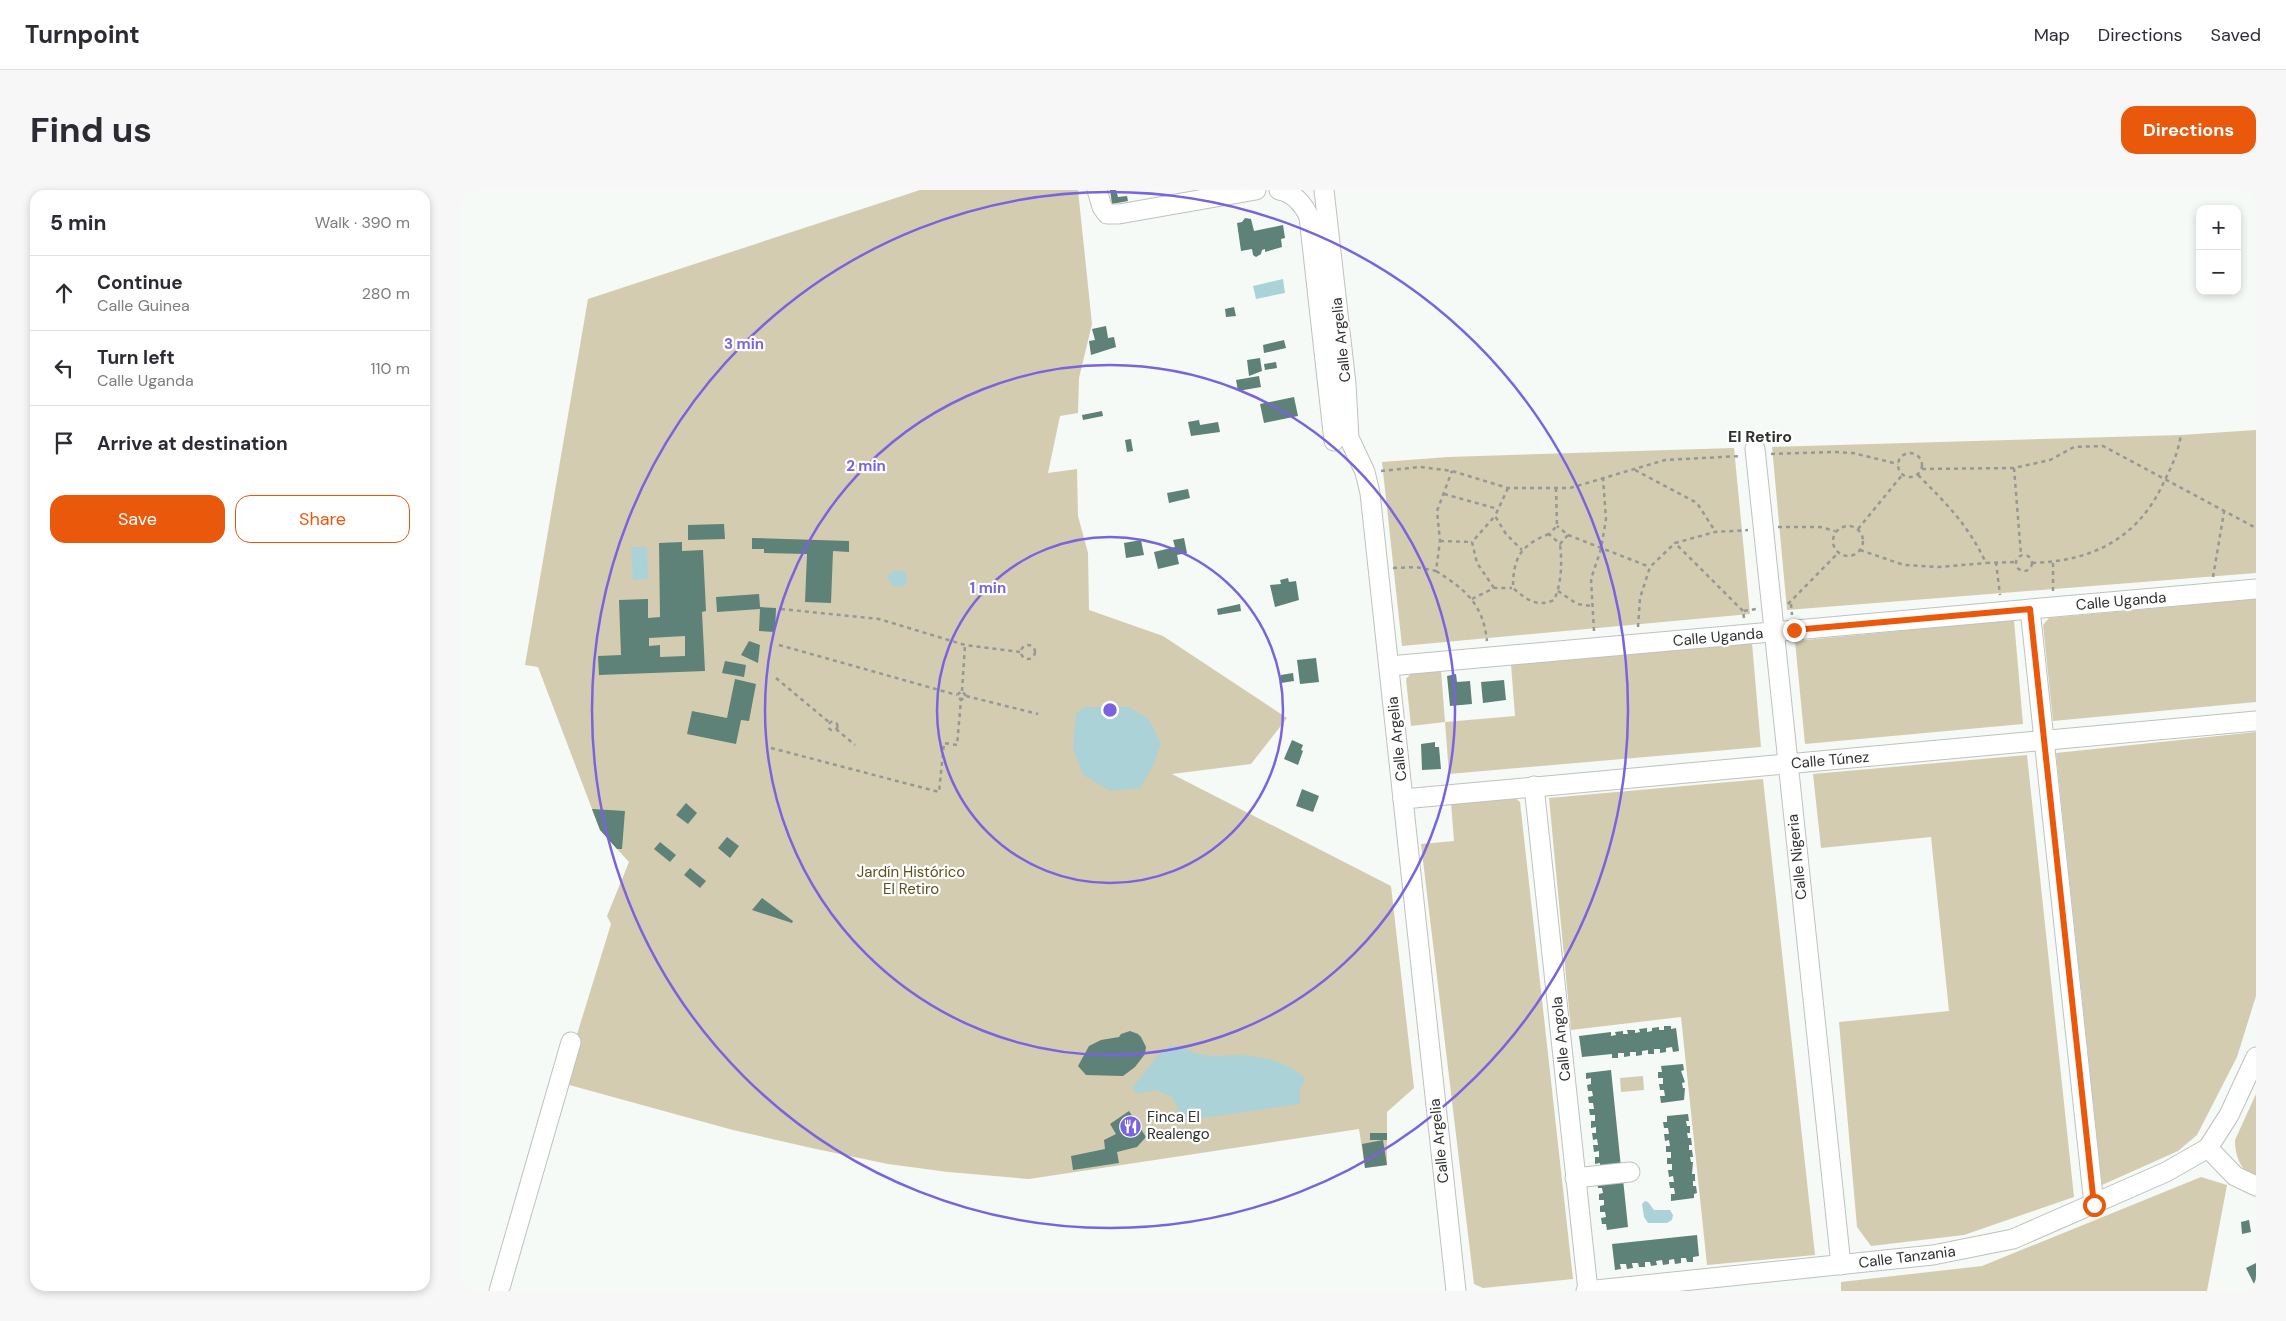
<!DOCTYPE html>
<html lang="en">
<head>
<meta charset="utf-8">
<style>
	:root { --surface:#fff; --page:#f7f7f7; --text:#2b2b33; --muted:#7c7c81; --line:#e1e1e2; --accent:#ea580c }
	body { margin:0; font-family:"DM Sans",sans-serif; background:var(--page); color:var(--text) }
	.controls { position:absolute; right:15px; top:15px; display:grid; overflow:hidden; border-radius:10px; box-shadow:0 2px 8px #0003 }
	.controls button { width:45px; height:45px; display:grid; place-items:center; padding:0; border:0; border-bottom:1px solid var(--line); background:var(--surface); color:var(--text); font:25px sans-serif }
	.stop { position:absolute; width:15px; height:15px; margin:-11px; border:4px solid #ea580c; border-radius:50%; background:#fff }
	.stop.end { background:#ea580c; border-color:#fff; box-shadow:0 1px 5px #0008 }
	.list { margin:0; padding:0; list-style:none }
	h2 { display:flex; justify-content:space-between; align-items:center; height:65px; margin:0; padding:0 20px; font-size:21px }
	h2 small { font-size:16px; font-weight:400; color:var(--muted) }
	.list li { display:grid; grid-template-columns:32px 1fr auto; gap:15px; align-items:center; box-sizing:border-box; height:75px; padding:0 20px; border-top:1px solid var(--line) }
	.list b { display:block; font-size:19px; white-space:nowrap }
	.list p { margin:0; font-size:16px; white-space:nowrap; color:var(--muted) }
	.list em { font-size:16px; font-style:normal; color:var(--muted) }
	.actions { display:flex; gap:10px; padding:15px 20px }
	.actions a { flex:1; padding:11px 0; border:1px solid var(--accent); border-radius:15px; text-align:center; font-size:18px; color:var(--accent) }
	.actions .main { background:var(--accent); color:#fff }
	.icon { flex:none; width:28px; height:28px; fill:none; stroke:currentColor; stroke-width:2; stroke-linecap:round; stroke-linejoin:round }
	.map { position:relative; flex:none; width:1796px; height:1101px; overflow:hidden; border-radius:15px }
	header { display:flex; align-items:center; gap:30px; box-sizing:border-box; height:70px; padding:0 25px; background:var(--surface); border-bottom:1px solid var(--line) }
	header strong { font-size:24px }
	nav { display:flex; gap:28px; margin-inline-start:auto; font-size:18px }
	.intro { display:flex; align-items:center; justify-content:space-between; box-sizing:border-box; height:120px; padding:0 30px }
	h1 { margin:0; font-size:35px }
	.button { padding:12px 22px; border-radius:15px; background:var(--accent); color:#fff; font-size:18px; font-weight:700 }
	main { display:flex; gap:30px; padding:0 30px }
	aside { flex:1; background:var(--surface); border-radius:15px; box-shadow:0 2px 8px #0003 }
	.map>svg:first-child { display:block }
</style>
</head>
<body>
<header>
<strong>Turnpoint</strong>
<nav><a>Map</a><a>Directions</a><a>Saved</a></nav>
</header>
<div class="intro"><h1>Find us</h1><a class="button">Directions</a></div>
<main>
<aside>
<h2>5 min<small>Walk · 390 m</small></h2>
<ul class="list">
<li><svg class="icon" aria-label="ahead" viewBox="0 0 24 24"><path d="M12 20V5M6 11l6-6 6 6"/></svg><div><b>Continue</b><p>Calle Guinea</p></div><em>280 m</em></li>
<li><svg class="icon" aria-label="left" viewBox="0 0 24 24"><path d="M17 20v-9H6M10 6l-5 5 5 5"/></svg><div><b>Turn left</b><p>Calle Uganda</p></div><em>110 m</em></li>
<li><svg class="icon" aria-label="arrive" viewBox="0 0 24 24"><path d="M6 21V4h12l-3 4 3 4H6"/></svg><div><b>Arrive at destination</b></div></li>
</ul>
<div class="actions"><a class="main">Save</a><a>Share</a></div>
</aside>
<div class="map">
<svg width="1796" height="1101" viewBox="0 0 1796 1101">
	<rect width="100%" height="100%" fill="#f5faf6"/>
	<g fill="#d4ccb0">
		<polygon points="460,0 618,0 632,134 619,188 618,223 600,226 588,283 617,279 618,326 628,363 629,420 703,446 827,528 791,574 712,584 931,696 954,898 927,922 927,975 905,978 899,939 569,989 488,982 428,974 356,959 273,940 102,893 151,734 147,726 169,672 140,640 78,477 65,475 128,109"/>
		<polygon points="1796,240 1796,383 1327,420 1312,257 1721,245"/>
		<polygon points="1274,258 1290,424 942,456 922,272 988,267"/>
		<polygon points="1796,409 1796,512 1593,531 1583,435 1589,428"/>
		<polygon points="1554,430 1563,534 1345,554 1335,451"/>
		<polygon points="1292,453 1301,557 989,584 985,532 951,536 946,489 952,482 981,480 985,532 1055,526 1051,474"/>
		<polygon points="1796,542 1796,806 1777,867 1737,945 1718,961 1642,995 1596,563"/>
		<polygon points="1567,565 1614,1007 1504,1045 1411,1056 1397,1037 1379,832 1489,821 1471,647 1361,658 1353,584"/>
		<polygon points="1303,589 1355,1065 1247,1075 1221,827 1111,840 1089,608"/>
		<polygon points="1053,606 1060,612 1113,1089 1023,1098 1014,1094 961,654 994,651 991,613"/>
		<polygon points="1183,886 1184,900 1161,902 1160,888"/>
		<path d="M1796 904V987C1780 982 1775 965 1775 950Z"/>
		<polygon points="1741,987 1767,995 1747,1101 1381,1101 1381,1092 1522,1076"/>
	</g>
	<g fill="#abd2d7">
		<polygon points="823,89 825,103 796,109 793,96"/>
		<polygon points="171,357 187,357 188,389 173,390"/>
		<polygon points="433,381 443,381 446,383 447,392 444,396 435,397 432,396 427,386"/>
		<polygon points="625,517 668,517 689,529 701,554 693,576 680,598 650,601 623,585 613,558 616,524"/>
		<path d="M711 855C722 857 733 863 744 865 755 867 765 865 776 865 801 866 827 871 845 888L840 900V914L714 932 718 919 712 907 696 900 677 904 672 898 698 865 704 863Z"/>
		<polygon points="1185,1011 1188,1012 1194,1020 1210,1020 1213,1025 1212,1030 1207,1033 1188,1033 1184,1027 1182,1014"/>
	</g>
	<g fill="#5e8178" fill-rule="evenodd">
		<polygon points="650,0 656,0 658,7 667,6 668,11 652,14"/>
		<polygon points="785,28 791,29 794,41 823,35 825,48 821,49 822,57 805,62 805,59 802,60 801,64 796,67 793,65 792,59 781,61 777,33 782,32"/>
		<polygon points="774,117 776,126 766,127 765,119"/>
		<polygon points="646,136 648,148 654,147 656,157 631,165 629,151 635,150 632,139"/>
		<polygon points="824,150 826,158 804,163 803,155"/>
		<polygon points="800,168 802,181 789,186 787,170"/>
		<polygon points="816,172 817,178 805,180 804,174"/>
		<polygon points="799,186 801,197 778,201 776,190"/>
		<polygon points="834,207 838,226 804,233 800,214"/>
		<polygon points="642,221 643,226 623,230 622,225"/>
		<polygon points="739,230 740,235 758,232 760,242 731,246 728,232"/>
		<polygon points="671,249 673,261 667,262 665,250"/>
		<polygon points="728,299 730,308 709,313 707,303"/>
		<polygon points="264,334 265,349 228,350 228,335"/>
		<polygon points="292,348 389,351 389,362 373,361 371,413 345,412 347,364 304,363 304,359 292,359"/>
		<polygon points="724,348 727,363 717,365 719,374 698,379 694,362 715,357 713,350"/>
		<polygon points="681,350 684,365 666,368 664,353"/>
		<path d="M222 352V361L243 360 246 421 242 422 245 481 139 485 138 466 161 465 159 410 188 409V428L200 427 199 353ZM225 446V466L200 467V455L189 456V448Z"/>
		<polygon points="828,388 829,392 836,391 839,410 815,417 810,395 821,394 820,390"/>
		<polygon points="299,404 300,417 316,418 315,442 299,441 300,419 257,422 256,407"/>
		<polygon points="780,414 781,421 758,425 757,419"/>
		<polygon points="289,451 300,455 298,473 281,465"/>
		<polygon points="856,468 859,492 840,494 837,470"/>
		<polygon points="265,471 286,475 284,487 262,483"/>
		<polygon points="833,483 834,491 821,493 821,485"/>
		<polygon points="996,484 997,492 1010,491 1012,514 990,516 987,486"/>
		<polygon points="275,489 296,494 289,531 281,530 276,554 227,544 232,521 267,528"/>
		<polygon points="1044,490 1046,510 1023,513 1021,492"/>
		<polygon points="832,550 843,555 841,560 843,561 838,575 824,569"/>
		<polygon points="975,552 975,557 979,557 981,579 962,580 961,554"/>
		<polygon points="842,599 859,606 853,622 836,616"/>
		<polygon points="226,613 237,623 228,634 216,625"/>
		<polygon points="132,619 165,621 162,659 157,659 140,640"/>
		<polygon points="267,647 279,656 270,668 258,658"/>
		<polygon points="200,652 216,665 210,672 194,659"/>
		<polygon points="230,678 246,691 240,698 224,685"/>
		<polygon points="302,708 333,731 332,733 292,720"/>
		<polygon points="1204,836 1211,836 1211,839 1216,838 1219,861 1213,862 1212,857 1206,858 1206,862 1200,863 1200,859 1194,859 1194,864 1188,864 1188,860 1182,861 1182,865 1176,866 1176,862 1170,862 1170,866 1164,867 1164,863 1158,863 1158,868 1152,868 1152,864 1122,867 1119,846 1151,842 1151,846 1156,845 1155,842 1163,841 1163,844 1168,844 1167,840 1175,840 1175,843 1180,842 1179,839 1187,838 1187,842 1192,841 1192,838 1199,837 1199,840 1204,840"/>
		<polygon points="670,841 678,844 681,847 686,857 685,864 675,877 663,886 626,885 618,876 629,856 641,850 659,847 661,844"/>
		<polygon points="1223,874 1224,880 1221,881 1225,892 1222,893 1223,898 1225,898 1224,910 1201,913 1200,906 1205,906 1204,900 1200,900 1199,894 1203,894 1203,888 1198,888 1198,882 1202,882 1201,876"/>
		<polygon points="1151,880 1161,977 1140,979 1140,973 1135,974 1135,967 1139,967 1139,961 1134,962 1133,955 1138,955 1137,949 1133,950 1132,943 1136,943 1136,937 1131,938 1131,931 1135,931 1135,925 1130,925 1129,919 1134,919 1133,913 1129,913 1128,907 1133,906 1132,901 1128,901 1127,895 1131,894 1131,888 1126,889 1126,883"/>
		<polygon points="669,921 686,947 677,957 657,962 659,973 613,980 611,966 645,959 644,950 656,944 650,934"/>
		<polygon points="1228,924 1229,931 1226,931 1227,936 1230,936 1230,943 1227,943 1228,948 1231,948 1232,955 1229,955 1229,960 1232,960 1233,967 1230,967 1231,972 1233,972 1232,984 1235,984 1235,991 1233,991 1233,996 1236,996 1237,1003 1234,1004 1234,1008 1211,1011 1211,1004 1215,1004 1214,998 1210,998 1209,992 1214,992 1213,986 1209,987 1208,980 1212,980 1212,974 1207,974 1207,968 1211,968 1211,962 1206,962 1206,956 1210,956 1209,950 1205,951 1204,944 1209,944 1208,938 1204,938 1203,932 1207,932 1207,926"/>
		<rect x="910" y="943" width="17" height="7"/>
		<polygon points="923,950 927,975 905,978 902,954"/>
		<polygon points="1163,989 1168,1037 1147,1040 1146,1034 1142,1034 1141,1028 1146,1027 1145,1022 1140,1022 1140,1016 1144,1015 1144,1010 1139,1010 1139,1004 1143,1003 1142,998 1138,998 1137,992"/>
		<polygon points="1789,1030 1791,1042 1782,1044 1781,1032"/>
		<polygon points="1237,1045 1239,1066 1233,1067 1233,1072 1227,1072 1226,1068 1221,1068 1221,1073 1215,1074 1214,1069 1209,1070 1209,1074 1203,1075 1202,1070 1196,1071 1197,1075 1191,1076 1190,1072 1185,1072 1185,1077 1179,1077 1178,1073 1172,1073 1173,1078 1167,1079 1166,1074 1160,1074 1161,1079 1155,1080 1152,1054"/>
		<polygon points="1796,1073 1796,1093 1794,1094 1786,1078"/>
	</g>
	<g fill="none" stroke-linecap="round" stroke-linejoin="round">
		<defs>
			<g id="minor">
				<polyline points="637,0 642,17 647,24 659,24 796,0"/>
				<path d="M819 0C833 2 844 15 849 27L874 251"/>
				<polyline points="864,0 886,194 889,248 905,282 910,303 996,1101"/>
				<polyline points="1295,259 1381,1075"/>
				<polyline points="1570,419 1634,1015"/>
				<polyline points="929,476 1796,399"/>
				<polyline points="1074,596 1128,1101"/>
				<polyline points="943,609 1796,531"/>
				<polyline points="1748,958 1775,986 1796,996"/>
				<polyline points="1115,988 1170,982"/>
				<polyline points="39,1101 111,852"/>
				<polyline points="1126,1101 1473,1065 1553,1049 1706,982 1748,958 1769,925 1796,867"/>
			</g>
		</defs>
		<use href="#minor" stroke="#bec2be" stroke-width="21"/>
		<g stroke="#959895" stroke-width="2.5" stroke-dasharray="4 4" stroke-linecap="butt">
			<circle cx="1450" cy="275" r="12"/>
			<polyline points="1311,264 1373,262 1393,263 1438,274"/>
			<polyline points="1554,278 1561,365"/>
			<polyline points="1462,279 1554,278 1590,270 1614,257 1643,256 1796,338"/>
			<polyline points="1175,280 1237,313 1255,341"/>
			<polyline points="921,281 960,277 992,281 1048,298 1110,298 1205,270 1281,266"/>
			<path d="M1458 285C1486 313 1509 336 1526 373L1556 372"/>
			<polyline points="1048,298 1035,326 1046,344 1062,360"/>
			<polyline points="1096,298 1097,336 1089,344 1100,354 1108,345 1097,336"/>
			<polyline points="984,304 1038,319"/>
			<circle cx="1388" cy="351" r="15"/>
			<polyline points="1318,337 1360,337 1375,341"/>
			<polyline points="1398,339 1443,284"/>
			<path d="M1089 344C1061 355 1053 367 1053 398 1066 409 1076 418 1094 410 1102 393 1102 372 1100 354"/>
			<polyline points="1108,345 1190,377"/>
			<polyline points="980,351 1012,352"/>
			<polyline points="1400,360 1444,375 1478,377 1526,373"/>
			<circle cx="1564" cy="373" r="8"/>
			<polyline points="1536,372 1540,405"/>
			<path d="M1572 373C1634 371 1678 348 1704 292 1713 273 1717 266 1721 245"/>
			<polyline points="1593,373 1593,402"/>
			<polyline points="933,378 956,377 976,381 980,351 977,321 992,281"/>
			<path d="M976 381C1006 400 1023 414 1027 451"/>
			<polyline points="1753,387 1764,322"/>
			<polyline points="1034,398 1017,373 1012,352 1035,326"/>
			<polyline points="1098,401 1117,414 1132,416"/>
			<polyline points="1012,409 1034,398 1052,398"/>
			<polyline points="1328,414 1378,363"/>
			<polyline points="1331,414 1332,425"/>
			<polyline points="321,419 419,429 505,455 560,462"/>
			<polyline points="1283,421 1215,353 1255,342 1288,340"/>
			<polyline points="1284,428 1283,421 1296,419"/>
			<polyline points="1178,437 1180,408 1190,377 1215,353"/>
			<polyline points="1134,441 1131,389 1141,359 1146,329 1143,288"/>
			<circle cx="568" cy="462" r="7"/>
			<polyline points="319,455 497,505"/>
			<polyline points="316,488 370,533"/>
			<polyline points="502,501 505,455"/>
			<polyline points="506,506 578,524"/>
			<circle cx="373" cy="536" r="4.5"/>
			<polyline points="376,539 395,555"/>
			<polyline points="311,558 479,602 484,553 497,555 501,510 497,505 502,501 506,506 501,510"/>
		</g>
		<use href="#minor" stroke="#fff" stroke-width="19"/>
	</g>
	<g fill="none" stroke-linecap="round" stroke-linejoin="round">
		<polyline stroke="#ea580c" stroke-width="6" points="1334,440 1570,419 1634,1015"/>
	</g>
	<g fill="none" stroke="#7a63de" stroke-width="2.5">
		<circle cx="650" cy="520" r="173"/>
		<circle cx="650" cy="520" r="345"/>
		<circle cx="650" cy="520" r="518"/>
	</g>
	<defs>
		<symbol id="restaurant-disc" viewBox="-11 -11 22 22"><circle r="9.5" fill="#7a63de" stroke="#fff"/><path d="M-5-6h1v4h1v-4h1v4h1v-4h1v5L-1.5 .5V6h-2V.5L-5-1ZM5-6V6H3V1.5H1.5Q1.5-4 5-6Z" fill="#fff"/></symbol>
	</defs>
	<g fill-rule="evenodd">
		<use href="#restaurant-disc" x="658" y="924" width="25" height="25"/>
	</g>
	<g text-anchor="middle" stroke-width="4.5" stroke-linejoin="round" paint-order="stroke">
		<g font-size="15" fill="#303230" stroke="#fff">
			<text transform="translate(881 150) rotate(-96)" y="5">Calle Argelia</text>
			<text transform="translate(1661 411) rotate(-5)" y="5">Calle Uganda</text>
			<text transform="translate(1258 447) rotate(-5)" y="5">Calle Uganda</text>
			<text transform="translate(937 549) rotate(-96)" y="5">Calle Argelia</text>
			<text transform="translate(1370 570) rotate(-5)" y="5">Calle Túnez</text>
			<text transform="translate(1337 667) rotate(-96)" y="5">Calle Nigeria</text>
			<text transform="translate(1101 849) rotate(-96)" y="5">Calle Angola</text>
			<text transform="translate(979 951) rotate(-96)" y="5">Calle Argelia</text>
			<text transform="translate(1447 1067) rotate(-7)" y="5">Calle Tanzania</text>
		</g>
		<g font-size="15" fill="#5d501c" stroke="#fff">
			<text x="451" y="687">Jardín Histórico<tspan x="451" dy="17">El Retiro</tspan></text>
		</g>
		<g font-size="15" fill="#303230" stroke="#fff" text-anchor="start">
			<text x="687" y="932">Finca El<tspan x="687" dy="17">Realengo</tspan></text>
		</g>
		<g font-size="16" font-weight="bold" fill="#303230" stroke="#fff">
			<text x="1300" y="252">El Retiro</text>
		</g>
	</g>
	<circle cx="650" cy="520" r="8" fill="#7a63de" stroke="#fff" stroke-width="2.5"/>
	<g font-size="15" text-anchor="middle" font-weight="bold" fill="#7a63de" stroke="#fff" stroke-width="4.5" stroke-linejoin="round" paint-order="stroke">
		<text x="284" y="159">3 min</text>
		<text x="406" y="281">2 min</text>
		<text x="528" y="403">1 min</text>
	</g>
</svg>
<div class="controls">
<button>+</button>
<button>−</button>
</div>
<div class="stop" style="left:1634px;top:1015px"></div>
<div class="stop end" style="left:1334px;top:440px"></div>
</div>
</main>
</body>
</html>
